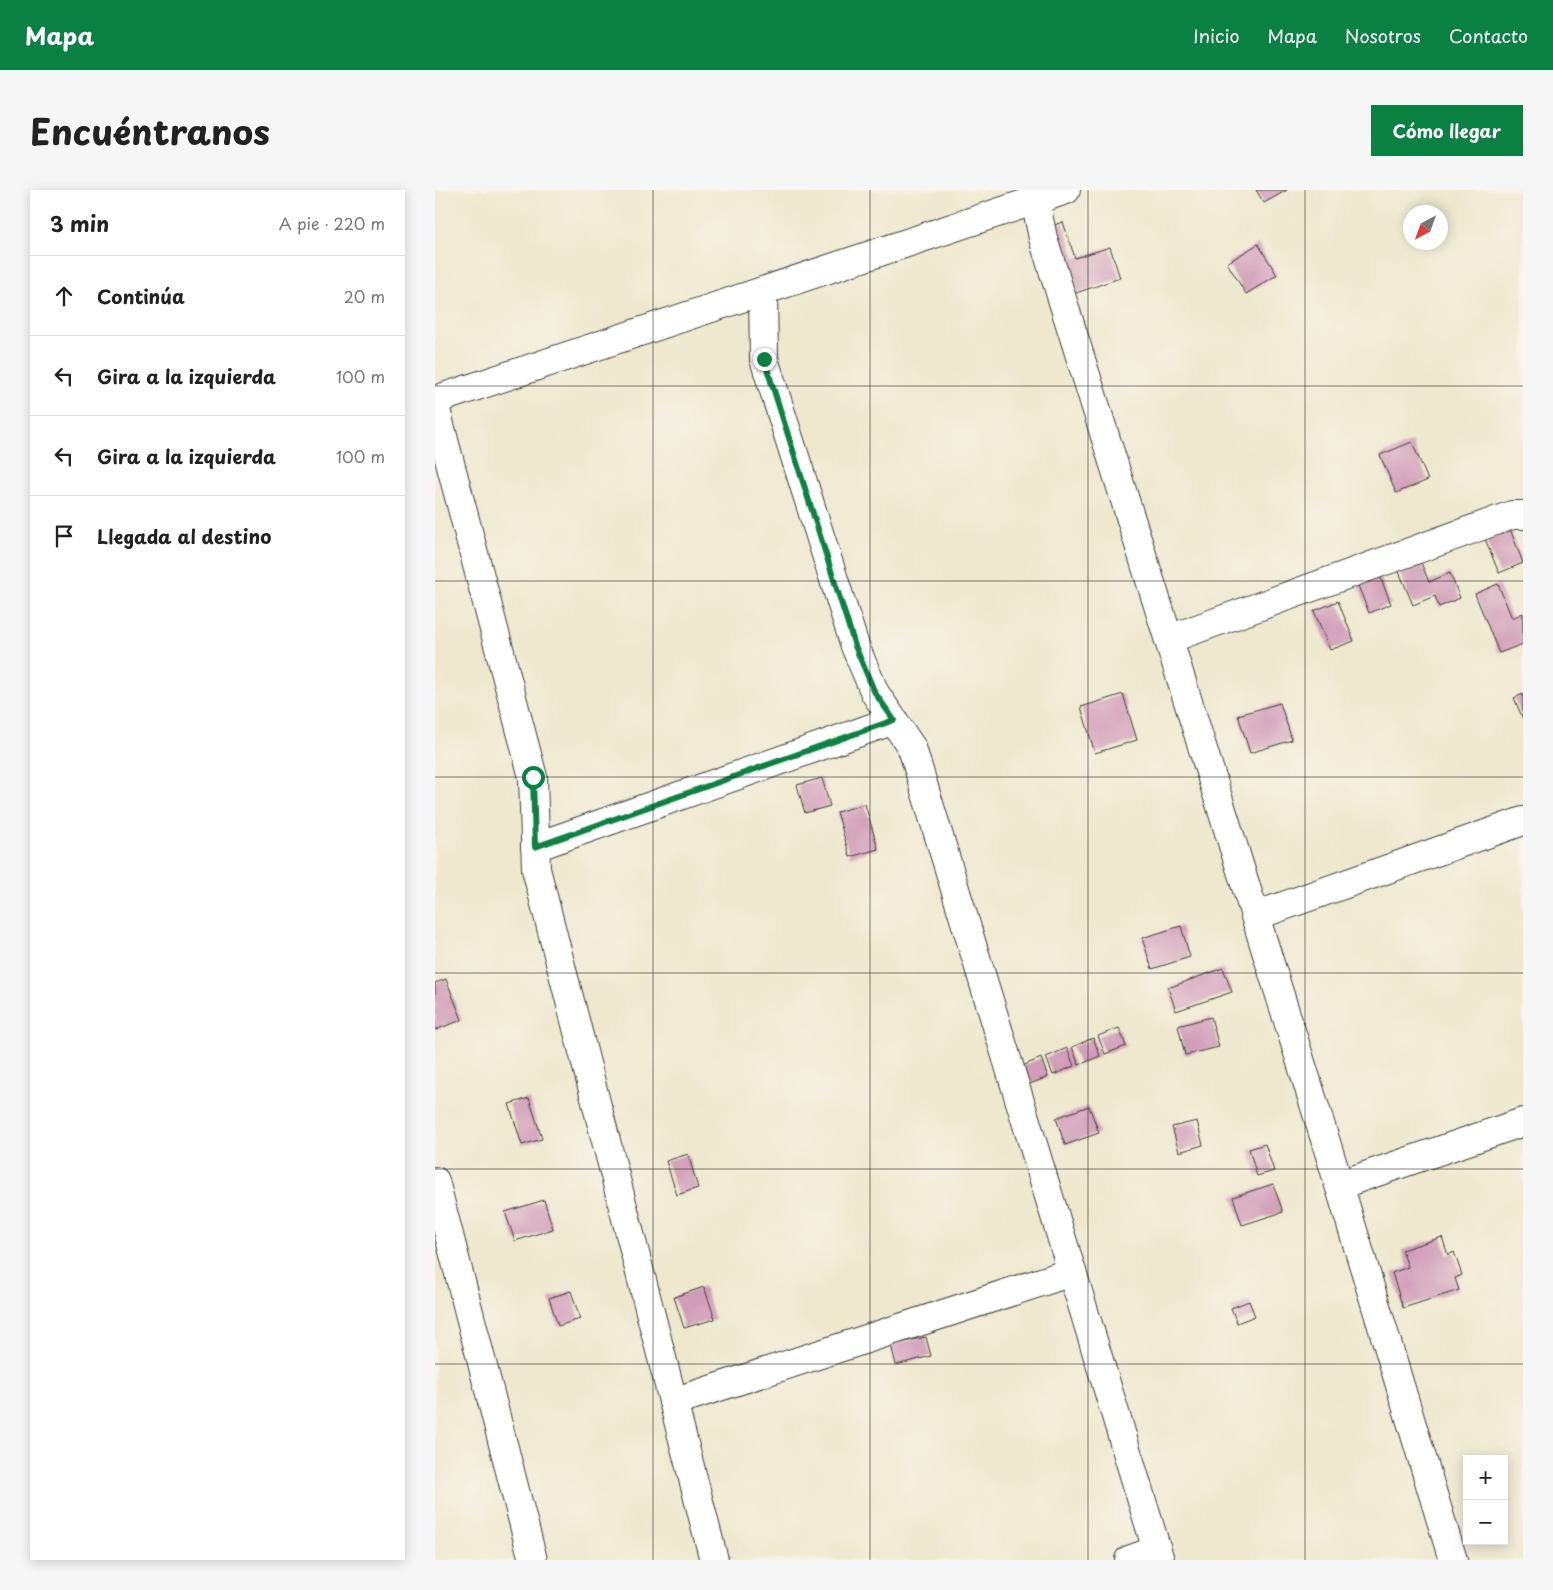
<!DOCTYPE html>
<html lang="es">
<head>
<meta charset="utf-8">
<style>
	:root { --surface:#fff; --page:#f6f6f6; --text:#222; --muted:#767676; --line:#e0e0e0; --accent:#0b8043 }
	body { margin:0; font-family:"Playpen Sans",sans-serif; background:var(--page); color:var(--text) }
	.controls { position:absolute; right:15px; bottom:15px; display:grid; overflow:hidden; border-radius:0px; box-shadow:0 2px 12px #0003 }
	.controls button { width:45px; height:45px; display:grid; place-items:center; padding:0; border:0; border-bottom:1px solid var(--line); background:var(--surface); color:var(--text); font:25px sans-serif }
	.compass { position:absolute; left:968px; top:15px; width:45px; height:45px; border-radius:50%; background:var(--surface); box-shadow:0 2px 12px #0003; rotate:221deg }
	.stop { position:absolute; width:15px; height:15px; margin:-11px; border:4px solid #0b8043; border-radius:50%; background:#fff }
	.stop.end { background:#0b8043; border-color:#fff; box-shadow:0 1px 5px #0008 }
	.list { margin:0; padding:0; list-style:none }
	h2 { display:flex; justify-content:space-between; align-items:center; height:65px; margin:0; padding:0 20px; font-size:21px }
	h2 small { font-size:16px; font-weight:400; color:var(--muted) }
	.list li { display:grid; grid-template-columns:32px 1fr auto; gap:15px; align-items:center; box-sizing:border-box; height:80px; padding:0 20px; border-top:1px solid var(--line) }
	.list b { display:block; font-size:19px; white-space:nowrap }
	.list em { font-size:16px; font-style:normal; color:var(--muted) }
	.icon { flex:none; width:28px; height:28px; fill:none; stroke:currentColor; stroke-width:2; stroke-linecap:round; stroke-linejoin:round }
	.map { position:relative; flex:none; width:1088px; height:1370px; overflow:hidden; border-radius:0px }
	header { display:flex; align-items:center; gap:30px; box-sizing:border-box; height:70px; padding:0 25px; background:var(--accent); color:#fff }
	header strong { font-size:24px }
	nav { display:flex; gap:28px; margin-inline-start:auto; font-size:18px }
	.intro { display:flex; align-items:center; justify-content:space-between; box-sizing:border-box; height:120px; padding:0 30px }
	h1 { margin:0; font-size:35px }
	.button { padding:12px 22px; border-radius:0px; background:var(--accent); color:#fff; font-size:18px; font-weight:700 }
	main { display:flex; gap:30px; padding:0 30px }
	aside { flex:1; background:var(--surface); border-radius:0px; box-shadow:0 2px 12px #0003 }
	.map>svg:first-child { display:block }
</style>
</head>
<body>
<header>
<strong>Mapa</strong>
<nav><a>Inicio</a><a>Mapa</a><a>Nosotros</a><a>Contacto</a></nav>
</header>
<div class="intro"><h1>Encuéntranos</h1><a class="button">Cómo llegar</a></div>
<main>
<aside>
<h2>3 min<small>A pie · 220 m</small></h2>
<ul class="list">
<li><svg class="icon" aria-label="ahead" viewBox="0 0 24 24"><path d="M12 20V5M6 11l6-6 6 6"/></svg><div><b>Continúa</b></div><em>20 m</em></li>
<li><svg class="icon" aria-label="left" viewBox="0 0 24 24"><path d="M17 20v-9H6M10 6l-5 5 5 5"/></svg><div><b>Gira a la izquierda</b></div><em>100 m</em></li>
<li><svg class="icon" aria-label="left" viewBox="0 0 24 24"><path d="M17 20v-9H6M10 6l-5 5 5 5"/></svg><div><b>Gira a la izquierda</b></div><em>100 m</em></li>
<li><svg class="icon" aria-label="arrive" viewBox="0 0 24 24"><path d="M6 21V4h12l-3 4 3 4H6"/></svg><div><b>Llegada al destino</b></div></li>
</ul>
</aside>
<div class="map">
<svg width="1088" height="1370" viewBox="0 0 1088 1370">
	<rect width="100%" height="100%" fill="#f7f3e8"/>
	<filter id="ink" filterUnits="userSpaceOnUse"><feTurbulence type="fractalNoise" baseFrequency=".02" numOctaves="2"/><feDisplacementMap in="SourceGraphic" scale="10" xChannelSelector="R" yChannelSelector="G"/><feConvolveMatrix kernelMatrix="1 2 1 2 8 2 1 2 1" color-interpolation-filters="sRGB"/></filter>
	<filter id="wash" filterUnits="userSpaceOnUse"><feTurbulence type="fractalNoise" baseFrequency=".0096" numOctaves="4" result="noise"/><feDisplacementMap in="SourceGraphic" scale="20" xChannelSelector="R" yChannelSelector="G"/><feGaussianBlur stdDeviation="1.12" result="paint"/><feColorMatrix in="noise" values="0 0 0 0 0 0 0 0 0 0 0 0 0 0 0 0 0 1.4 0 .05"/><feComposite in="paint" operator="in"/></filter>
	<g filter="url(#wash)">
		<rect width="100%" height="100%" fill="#ede8ce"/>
		<g id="blocks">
			<g fill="#d09cb7">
				<polygon points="821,0 852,0 829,13"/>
				<polygon points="628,32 640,68 675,57 685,88 629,107 607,39"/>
				<polygon points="823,54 842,85 811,104 792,73"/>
				<polygon points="977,252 993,290 961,303 945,265"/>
				<polygon points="1071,328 1088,373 1064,383 1046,339"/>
				<polygon points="984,368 994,392 1015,383 1025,408 1004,417 1000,406 978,415 962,377"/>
				<polygon points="944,384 956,414 934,423 922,393"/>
				<polygon points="1063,394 1077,428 1088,423 1088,454 1064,463 1040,404"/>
				<polygon points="903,411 919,451 895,460 879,421"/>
				<polygon points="688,504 702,550 660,563 646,517"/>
				<polygon points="1088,504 1088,529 1079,508"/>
				<polygon points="845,513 857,550 815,563 803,525"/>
				<polygon points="387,588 395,616 370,623 362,595"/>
				<polygon points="430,614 443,659 415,667 402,622"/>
				<polygon points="746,736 755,767 717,779 707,748"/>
				<polygon points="788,778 797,802 741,821 733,798"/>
				<polygon points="11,789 27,830 0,840 0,793"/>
				<polygon points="776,827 784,857 750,865 743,836"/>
				<polygon points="684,838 691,856 670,864 663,846"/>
				<polygon points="658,848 665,866 644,875 637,857"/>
				<polygon points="632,858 639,876 618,885 611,867"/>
				<polygon points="606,868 613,887 592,895 585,877"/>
				<polygon points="94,908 107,949 87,955 74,914"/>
				<polygon points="654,916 664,943 630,955 621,928"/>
				<polygon points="762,931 768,955 744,962 737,937"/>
				<polygon points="830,954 839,981 822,986 814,959"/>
				<polygon points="253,964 263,998 242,1005 231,971"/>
				<polygon points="838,994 848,1022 807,1035 798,1007"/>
				<polygon points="109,1010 118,1039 80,1051 70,1022"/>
				<polygon points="1007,1047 1013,1065 1019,1062 1027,1085 1020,1088 1024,1100 968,1118 957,1083 973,1077 967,1060"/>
				<polygon points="269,1097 280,1129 249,1138 239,1107"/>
				<polygon points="136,1101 145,1129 123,1136 114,1108"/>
				<polygon points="814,1111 820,1126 802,1133 796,1118"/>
				<polygon points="491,1147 496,1166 461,1175 456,1155"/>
			</g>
		</g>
	</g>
	<g filter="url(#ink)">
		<use href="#blocks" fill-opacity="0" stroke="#3b3b37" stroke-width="1"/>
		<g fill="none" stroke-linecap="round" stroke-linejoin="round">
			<defs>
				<g id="minor">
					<polyline points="598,0 608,48 899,978 1018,1370"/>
					<polyline points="328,101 329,169 420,456 440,503 477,558 725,1370"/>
					<polyline points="0,210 631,0"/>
					<polyline points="0,216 98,587 101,679 279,1370"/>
					<polyline points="734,449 1077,325 1088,325"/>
					<polyline points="100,657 459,530"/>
					<polyline points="820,726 1088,631"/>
					<polyline points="0,991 98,1370"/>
					<polyline points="904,995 1088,932"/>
					<polyline points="238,1212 637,1082"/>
					<polyline points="694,1370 722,1360"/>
				</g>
			</defs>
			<use href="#minor" stroke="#3b3b37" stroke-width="30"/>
			<use href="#minor" stroke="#fff" stroke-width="28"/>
		</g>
	</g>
	<g fill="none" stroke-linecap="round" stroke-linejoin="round" filter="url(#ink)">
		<polyline stroke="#0b8043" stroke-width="6" points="98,587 100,657 459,530 440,503 420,456 329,169"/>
	</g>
	<path fill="none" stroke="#1c1c1c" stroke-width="1" stroke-opacity="0.55" d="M218 0V1370M435 0V1370M653 0V1370M870 0V1370M0 196H1088M0 391H1088M0 587H1088M0 783H1088M0 979H1088M0 1174H1088"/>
</svg>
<div class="controls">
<button>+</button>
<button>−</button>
</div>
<svg class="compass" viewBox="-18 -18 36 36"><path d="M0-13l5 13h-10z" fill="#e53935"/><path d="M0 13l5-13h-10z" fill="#767676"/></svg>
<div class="stop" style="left:98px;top:587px"></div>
<div class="stop end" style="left:329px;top:169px"></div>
</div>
</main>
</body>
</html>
